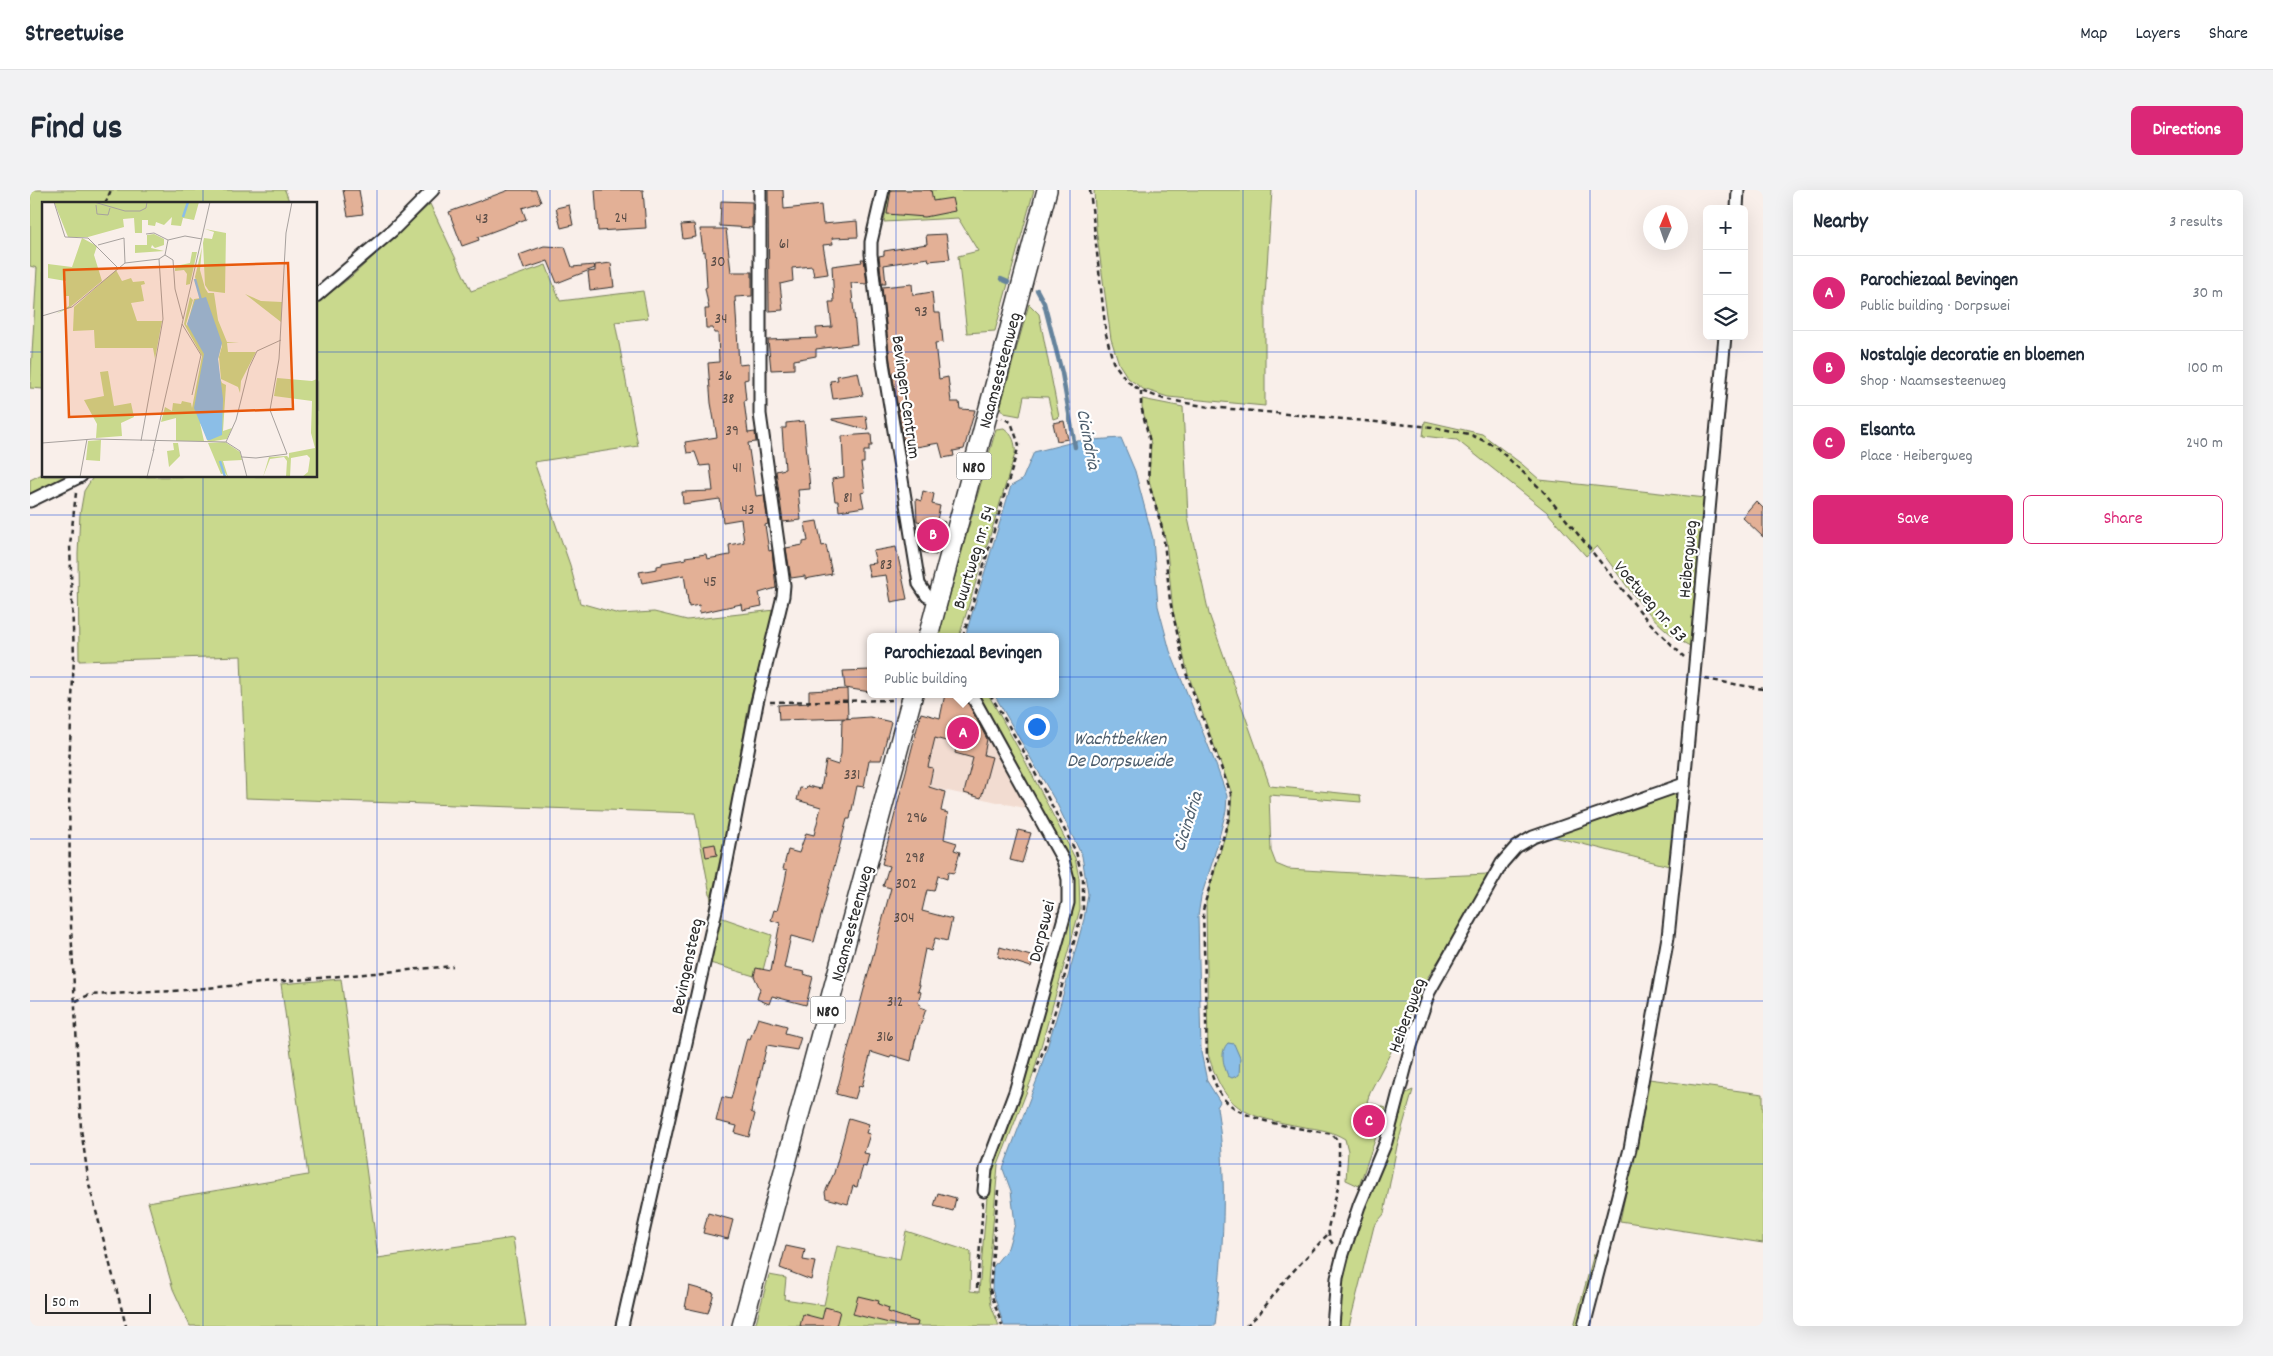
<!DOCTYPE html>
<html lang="en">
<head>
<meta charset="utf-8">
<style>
	:root { --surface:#fff; --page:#f2f2f3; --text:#1f2937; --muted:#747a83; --line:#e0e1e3; --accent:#db2777 }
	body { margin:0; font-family:Dekko,sans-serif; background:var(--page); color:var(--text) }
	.controls { position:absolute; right:15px; top:15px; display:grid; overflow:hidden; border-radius:8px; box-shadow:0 5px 20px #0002 }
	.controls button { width:45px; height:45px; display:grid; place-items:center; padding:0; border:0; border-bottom:1px solid var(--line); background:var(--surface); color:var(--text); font:25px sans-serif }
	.compass { position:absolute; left:1613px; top:15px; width:45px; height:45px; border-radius:50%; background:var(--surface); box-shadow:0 5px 20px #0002; rotate:2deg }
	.scale { position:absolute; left:15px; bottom:12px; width:106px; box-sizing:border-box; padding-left:5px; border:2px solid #2b2b2b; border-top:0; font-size:14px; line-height:18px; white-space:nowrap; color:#2b2b2b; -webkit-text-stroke:4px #fff; paint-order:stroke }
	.you { position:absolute; left:1006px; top:536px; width:18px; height:18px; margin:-12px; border:4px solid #fff; border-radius:50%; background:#1a73e8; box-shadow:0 0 0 8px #1a73e833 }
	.badge { display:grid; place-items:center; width:32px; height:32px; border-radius:50%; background:var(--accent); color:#fff; font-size:16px; font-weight:700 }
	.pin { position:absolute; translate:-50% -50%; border:2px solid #fff; box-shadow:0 1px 5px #0006 }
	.popup { position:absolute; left:837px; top:443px; width:192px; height:65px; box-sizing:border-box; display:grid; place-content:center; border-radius:8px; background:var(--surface); filter:drop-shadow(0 1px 4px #0005); font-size:16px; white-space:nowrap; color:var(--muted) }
	.popup b { font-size:19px; color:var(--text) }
	.popup::after { content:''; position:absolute; left:50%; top:100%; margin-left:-10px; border:10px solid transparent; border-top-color:var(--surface) }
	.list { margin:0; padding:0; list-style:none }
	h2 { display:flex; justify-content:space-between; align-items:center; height:65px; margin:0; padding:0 20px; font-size:21px }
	h2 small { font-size:16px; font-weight:400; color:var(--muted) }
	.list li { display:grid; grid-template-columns:32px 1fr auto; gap:15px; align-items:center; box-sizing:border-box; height:75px; padding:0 20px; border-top:1px solid var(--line) }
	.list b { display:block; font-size:19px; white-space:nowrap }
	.list p { margin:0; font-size:16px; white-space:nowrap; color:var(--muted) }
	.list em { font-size:16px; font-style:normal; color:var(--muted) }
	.actions { display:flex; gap:10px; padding:15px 20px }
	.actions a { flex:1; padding:11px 0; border:1px solid var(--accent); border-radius:8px; text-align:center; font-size:18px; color:var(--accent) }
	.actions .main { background:var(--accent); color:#fff }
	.icon { flex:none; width:28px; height:28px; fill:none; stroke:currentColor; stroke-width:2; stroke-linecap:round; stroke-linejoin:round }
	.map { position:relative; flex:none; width:1733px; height:1136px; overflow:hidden; border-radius:8px }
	header { display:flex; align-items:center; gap:30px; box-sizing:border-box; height:70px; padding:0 25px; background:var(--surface); border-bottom:1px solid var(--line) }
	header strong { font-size:24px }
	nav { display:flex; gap:28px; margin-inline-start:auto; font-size:18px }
	.intro { display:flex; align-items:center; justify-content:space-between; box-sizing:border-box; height:120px; padding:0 30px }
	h1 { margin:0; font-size:35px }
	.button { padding:12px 22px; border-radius:8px; background:var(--accent); color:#fff; font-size:18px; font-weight:700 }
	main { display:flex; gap:30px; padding:0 30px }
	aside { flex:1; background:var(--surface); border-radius:8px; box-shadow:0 5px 20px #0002 }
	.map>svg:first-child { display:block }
</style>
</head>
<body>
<header>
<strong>Streetwise</strong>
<nav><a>Map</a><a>Layers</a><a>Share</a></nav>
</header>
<div class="intro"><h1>Find us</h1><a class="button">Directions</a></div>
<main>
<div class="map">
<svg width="1733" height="1136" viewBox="0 0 1733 1136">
	<rect width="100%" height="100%" fill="#f9efea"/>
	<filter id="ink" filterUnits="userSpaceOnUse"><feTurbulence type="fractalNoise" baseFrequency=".02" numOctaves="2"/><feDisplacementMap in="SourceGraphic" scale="10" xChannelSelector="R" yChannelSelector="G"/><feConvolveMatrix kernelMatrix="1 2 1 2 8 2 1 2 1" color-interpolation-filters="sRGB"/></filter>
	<g filter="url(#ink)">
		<polygon fill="#f2dcd1" points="913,529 956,539 999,619 900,597 904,578 877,573 886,542 909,547"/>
		<g fill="#c9d98d" stroke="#7a825c">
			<polygon points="0,0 255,0 260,14 14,14 14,199 0,198 7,78 0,76"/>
			<polygon points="859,0 1004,0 965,141 937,143 928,66 948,61 928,28 854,32"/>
			<polygon points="1064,0 1242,0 1235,107 1235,216 1138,207 1113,199 1098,188 1089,174 1081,149 1066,38"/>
			<polygon points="400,14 441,101 516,75 530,111 613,101 618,128 585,132 608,256 504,272 540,375 550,413 589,424 624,422 657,430 745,420 719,514 700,623 681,710 665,623 216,608 211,466 49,471 48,364 50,324 54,301 63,287 286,286 286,114 322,86"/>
			<polygon points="999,114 1009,124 1029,227 1023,229 1018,207 994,206 990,226 974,223 970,218"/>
			<path d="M1112 209 1153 217 1158 328 1179 424 1240 596 1330 605 1331 612 1239 605 1241 661 1246 674 1258 679 1391 687 1458 684 1433 732 1394 793 1388 810 1340 902 1337 912 1356 918 1329 996 1316 990 1318 961 1315 949C1302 941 1289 939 1274 937 1217 926 1196 924 1178 864L1176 711 1200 628 1202 604 1158 484 1143 421 1136 351 1119 291 1121 254 1112 217Z"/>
			<path d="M1395 231 1452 244 1493 275 1510 290 1676 308 1660 456C1622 438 1593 389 1567 356L1556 366 1517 322 1427 250 1393 246Z"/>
			<path d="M974 238C983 245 986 253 985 264L929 447H911L909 444 966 239Z"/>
			<polygon points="14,283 14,286 39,286 0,306 0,290"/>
			<polygon points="947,504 958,504 994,569 1045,668 1049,688 1050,719 1002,888 968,975 958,1092 961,1115 969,1136 725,1136 739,1085 756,1088 754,1109 794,1115 807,1056 870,1069 876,1041 941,1062 940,1101 949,1102 960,971 1043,698 1007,614"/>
			<polygon points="1644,603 1648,606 1639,676 1521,646 1611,617"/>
			<polygon points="690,727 742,745 731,788 680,773"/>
			<polygon points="311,789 348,1068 483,1048 496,1136 160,1136 143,1099 118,1012 278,985 251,794"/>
			<polygon points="1619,889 1733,904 1733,1053 1590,1031"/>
			<polygon points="1383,900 1367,956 1354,1024 1344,1036 1319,1136 1305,1136 1314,1070 1374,904"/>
			<polygon points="1564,1064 1569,1065 1550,1136 1544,1136"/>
		</g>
		<g fill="#8bbee7" stroke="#65839c">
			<path d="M1091 248 1105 281 1123 349 1128 416 1140 461 1186 575 1197 606 1196 621 1183 670 1171 707 1168 726 1171 862 1177 891 1190 912 1187 917C1198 989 1193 1064 1185 1136H974L962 1099 963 1077 978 1058 985 1034 981 1001 973 979 1008 887 1031 812 1054 729 1058 704 1052 666 1027 614 964 504H1026V447H936L937 440 981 296 992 290 1004 262 1047 251Z"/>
			<path d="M1198 853 1204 854 1210 868 1209 885 1202 888 1198 886C1194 876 1189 862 1198 853Z"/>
		</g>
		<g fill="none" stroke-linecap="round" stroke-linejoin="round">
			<g stroke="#65839c" stroke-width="4.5">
				<polyline points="971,89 978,92"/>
				<polyline points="1007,100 1014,113 1032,183 1045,257"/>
			</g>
		</g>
		<g fill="#e3b096" stroke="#2b2b2b">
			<polygon points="313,0 329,0 333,24 318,26"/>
			<polygon points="479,0 506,0 511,12 492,18 496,29 448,47 449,50 432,56 419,22"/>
			<polygon points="565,0 613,0 616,38 568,41"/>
			<polygon points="738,0 753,0 754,19 791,15 793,34 827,31 828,47 802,48 803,54 793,55 798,84 784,86 782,76 762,78 763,91 750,94 753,120 739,121"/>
			<polygon points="861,0 901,0 903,11 922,8 925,21 895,27 857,24"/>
			<polygon points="691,11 722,12 722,38 690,36"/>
			<polygon points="539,15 543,35 531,38 526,18"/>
			<polygon points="664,34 666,47 653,49 651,35"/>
			<polygon points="670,39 696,39 701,82 722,82 722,106 705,107 709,175 718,174 718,189 714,190 716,210 714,211 718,243 725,242 726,252 718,253 726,306 734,305 738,334 735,335 739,361 742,360 746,398 729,403 732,416 712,420 711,414 670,423 669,415 659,417 654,385 612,393 609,382 627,379 627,376 632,375 632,373 656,369 655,367 676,364 677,369 700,365 699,355 714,352 711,329 693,332 690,309 653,314 652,302 683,301 680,275 670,276 665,262 657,263 655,252 687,247 681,213 678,173 689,172 688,143 684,143 683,138 676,138 675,119 679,119 675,98 677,97 675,61 673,62"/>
			<polygon points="916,44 920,69 899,71 898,68 854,75 856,94 852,94 849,66 854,65 854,61 897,54 896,45"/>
			<polygon points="514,56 535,57 542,77 564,75 565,78 527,93 518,71 494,79 489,65"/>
			<polygon points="831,69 834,69 837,94 821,93 827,154 786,159 786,166 764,170 764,179 741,180 738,150 787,148 786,138 802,137 799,112 804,112 802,76 832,72"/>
			<polygon points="581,73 584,97 560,100 558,82 565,81 565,75"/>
			<polygon points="882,94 883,105 902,102 904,123 910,123 913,152 905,153 909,189 918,187 921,212 929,212 930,219 945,220 934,259 923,261 924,266 913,268 909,253 875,259 860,171 852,97"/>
			<polygon points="828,182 833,205 803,209 800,191 808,190 807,186"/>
			<polygon points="836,226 838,240 802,230 802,229"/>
			<polygon points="774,231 780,299 768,300 771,330 753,332 746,281 755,279 752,238 756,238 756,233"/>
			<polygon points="1034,231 1038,249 1027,251 1023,233"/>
			<polygon points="841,244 842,256 839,256 839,261 834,261 834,273 831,273 835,302 831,303 834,317 809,321 808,311 805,311 802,289 814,287 812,246"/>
			<polygon points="893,301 904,304 902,314 910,316 907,330 915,332 906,365 892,362 891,356 897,333 887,331 886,309 891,311"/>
			<polygon points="1726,311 1733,318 1733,347 1712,327"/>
			<polygon points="787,331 792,356 796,355 802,384 775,389 775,386 761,388 756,358 773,355 773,352 778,351 775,333"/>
			<polygon points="866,357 877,409 861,412 856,385 840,387 837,374 846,373 843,361"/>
			<polygon points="840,480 840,502 815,498 813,481"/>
			<polygon points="817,499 818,528 749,530 748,515 779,513 779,501"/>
			<polygon points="915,504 934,505 957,549 954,565 962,567 951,608 934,603 943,568 925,563 927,554 905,548 898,577 903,578 899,597 915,602 911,621 918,623 914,649 927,653 924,660 930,662 924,683 918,682 917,689 908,686 904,701 897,700 892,721 922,729 917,751 905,748 901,761 895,759 888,794 890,795 888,801 891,802 888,813 891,815 890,817 896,819 885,851 881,871 861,865 860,868 841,862 832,897 829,896 825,909 806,904 861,698 853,696 859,676 852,674 891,523 910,528"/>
			<polygon points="840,527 861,532 851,570 839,570 834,597 827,596 820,629 817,629 784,752 761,746 754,778 775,782 774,784 783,787 776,815 742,806 739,814 727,809 730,799 724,786 726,778 741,781 748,743 750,733 741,730 744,720 747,721 755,691 757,680 753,679 758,660 769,663 776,643 784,645 791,617 767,610 770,598 776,599 777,596 791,599 796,571 808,575 811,564 812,529"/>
			<polygon points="988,640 1001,643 992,673 980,670"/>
			<polygon points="685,654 687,665 676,667 674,656"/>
			<polygon points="970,757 1004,767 1001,777 968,767"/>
			<polygon points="728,828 757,836 755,843 771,847 767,860 737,855 721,922 725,924 719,947 705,943 707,936 686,931 692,907 701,909 717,848 720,849"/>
			<polygon points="819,928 839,934 836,943 840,944 834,963 839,964 836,977 833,976 827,997 823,996 818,1014 796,1008 795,1002 804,983"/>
			<polygon points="908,1003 926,1008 923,1021 904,1016"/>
			<polygon points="678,1023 703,1030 698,1049 673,1043"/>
			<polygon points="756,1056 775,1060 773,1070 785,1072 781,1090 750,1078"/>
			<polygon points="659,1096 684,1103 678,1123 655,1118"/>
			<polygon points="828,1106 849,1111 848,1114 859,1118 858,1122 888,1132 887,1136 871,1136 823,1124"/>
			<polygon points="795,1117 810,1121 806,1136 770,1136 773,1124 792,1129"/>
		</g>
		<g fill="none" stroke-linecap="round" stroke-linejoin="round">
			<defs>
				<g id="street">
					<polyline points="853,0 841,52 841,64 853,173 889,394 897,406 908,410"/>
					<polyline points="1707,19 1708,0"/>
					<polyline points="286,106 363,40 403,0"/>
					<polyline points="0,311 51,286"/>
					<polyline points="941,504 1033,670 1038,689 1038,713 985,902 956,979 954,1001"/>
					<polyline points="592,1136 696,676 727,513 753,406 754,395 730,224 730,0"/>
					<polyline points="1303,1136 1307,1088 1313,1064 1329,1016 1356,952 1381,856 1399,802 1472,673 1486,657 1503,647 1654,594"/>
					<polyline points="1554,1136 1600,959 1638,747 1654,594 1695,146"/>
				</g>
				<g id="primary">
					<polyline points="898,447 1017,0"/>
					<polyline points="712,1136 883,504"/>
				</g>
			</defs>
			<use href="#street" stroke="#2b2b2b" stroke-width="15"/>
			<use href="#primary" stroke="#2b2b2b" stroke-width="22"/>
			<g stroke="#2b2b2b" stroke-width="2.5" stroke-dasharray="5 4" stroke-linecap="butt">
				<polyline points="1060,0 1076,144 1083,172 1097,191 1111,201 1134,209 1179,217 1402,237 1439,244 1465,256 1514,302 1617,430 1654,467"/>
				<polyline points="75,14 81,0"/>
				<path d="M1111 201V216L1120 252 1118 291 1133 341 1140 411 1156 483 1201 604 1199 627 1173 720 1177 868C1180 881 1184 893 1191 905 1209 933 1272 938 1302 944L1309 952V993L1298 1038 1300 1050 1303 1054"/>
				<polyline points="46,303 40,355 44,466 39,577 40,716 51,939 59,994 96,1136"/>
				<polyline points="933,447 989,255 981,232 972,228"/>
				<polyline points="1675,489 1733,499"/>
				<polyline points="960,504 994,562 1046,662 1053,690 1053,719 1017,850 1005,883"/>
				<polyline points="740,512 865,510"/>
				<polyline points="46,811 59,805 143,801 423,776"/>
				<polyline points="968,1000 960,1100 972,1136"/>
				<polyline points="947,1098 953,1012"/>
				<polyline points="1216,1136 1229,1124 1256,1089 1298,1044"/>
			</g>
			<use href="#street" stroke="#fff" stroke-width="11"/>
			<use href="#primary" stroke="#fff" stroke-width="19"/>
		</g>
	</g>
	<path fill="none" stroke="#1d4ed8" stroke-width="1" stroke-opacity="0.55" d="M173 0V14M347 0V1136M520 0V1136M693 0V1136M866 0V1136M1040 0V1136M1213 0V1136M1386 0V1136M1560 0V1136M0 162H14M286 162H1733M173 286V1136M0 325H1733M0 487H1733M0 649H1733M0 811H1733M0 974H1733"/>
	<g text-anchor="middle" stroke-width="4.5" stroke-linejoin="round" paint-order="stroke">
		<g font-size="15" fill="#594c46">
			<text x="591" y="32">24</text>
			<text x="452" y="33">43</text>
			<text x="754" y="58">61</text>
			<text x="688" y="76">30</text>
			<text x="891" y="126">93</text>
			<text x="691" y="133">34</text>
			<text x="695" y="190">36</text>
			<text x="698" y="213">38</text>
			<text x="702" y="245">39</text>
			<text x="707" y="282">41</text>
			<text x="818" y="312">81</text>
			<text x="718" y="324">43</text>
			<text x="856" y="379">83</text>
			<text x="680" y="396">45</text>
			<text x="822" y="589">331</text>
			<text x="887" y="632">296</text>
			<text x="885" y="672">298</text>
			<text x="876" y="698">302</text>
			<text x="874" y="732">304</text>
			<text x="865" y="816">312</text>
			<text x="855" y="851">316</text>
		</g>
		<g fill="#fff" stroke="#6b6b6b" stroke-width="1">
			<rect x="926.5" y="262.5" width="35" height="27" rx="4"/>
			<rect x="780.5" y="806.5" width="35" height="27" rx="4"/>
		</g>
		<g font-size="16" font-weight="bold" fill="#2b2b2b">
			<text x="944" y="282">N80</text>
			<text x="798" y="826">N80</text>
		</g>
		<g font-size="18" fill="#2b2b2b" stroke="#fff">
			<text transform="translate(969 180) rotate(-75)" y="6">Naamsesteenweg</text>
			<text transform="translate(877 207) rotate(82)" y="6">Bevingen-Centrum</text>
			<text transform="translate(943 367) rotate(-73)" y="6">Buurtweg nr. 54</text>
			<text transform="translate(1657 369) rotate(-85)" y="6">Heibergweg</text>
			<text transform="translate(1621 411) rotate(49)" y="6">Voetweg nr. 53</text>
			<text transform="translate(821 733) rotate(-75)" y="6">Naamsesteenweg</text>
			<text transform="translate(1011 741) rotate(-76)" y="6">Dorpswei</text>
			<text transform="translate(656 776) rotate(-78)" y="6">Bevingensteeg</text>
			<text transform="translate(1376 825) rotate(-70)" y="6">Heibergweg</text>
		</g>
		<g font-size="19" font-style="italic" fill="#4d5e6d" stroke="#fff">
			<text transform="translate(1060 249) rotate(79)" y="7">Cicindria</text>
			<text x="1090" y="554">Wachtbekken<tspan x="1090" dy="22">De Dorpsweide</tspan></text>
			<text transform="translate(1156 631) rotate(-72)" y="7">Cicindria</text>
		</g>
	</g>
	<g transform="translate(12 12)">
		<rect width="275" height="275" fill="#f9efea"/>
		<path d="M12 0H157L152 18 141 16 139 24 129 23 130 15 122 23 114 20 113 24 106 23V18H100V31H93L92 16 81 17 82 25 46 35H26ZM163 27 184 31 183 91 167 89 163 83 161 41 162 36 170 37 172 30ZM112 32 122 37V43L113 46 110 43 109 46 122 49 93 51V43H105V33ZM40 36 55 44 52 53 60 79 27 106 14 112 27 104V94H23L24 79 6 76V62L30 65ZM160 45 158 68 163 86 166 91H172L176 118 185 140H197L185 141 186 150H214L199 179 198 191 196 185 179 177 177 155 180 144V141L176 157 177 174 180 181 184 183 181 229 190 226 185 237 166 240 161 225 158 221 162 239H134V216L119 220 123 205 130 209 131 201 139 202 140 199 149 201 150 206 160 154 142 122 148 95 151 98 144 122 145 124 152 97 159 96 153 75ZM150 50H155L148 82 144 83 145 72 142 68 133 69V64L148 61ZM74 68 80 79 89 76 91 80 102 79 103 82 99 83 102 99 89 101 95 119H120L113 157 111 146H53L52 128 31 129 32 105ZM203 92 219 99 240 100 239 120ZM66 169 72 204 89 201 92 215 79 221 80 234 54 236 55 222 42 198 62 194 58 170ZM235 176 270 179 275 177V275H260L266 270 268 256 265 253 249 256 248 275H244L245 259 242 255 228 257 221 275 227 255 245 254 247 256V251L273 246 269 231 270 199 232 194ZM59 238 58 259 44 258 46 239ZM183 240 198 250 200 258 181 259 186 275 183 271 179 272 166 241ZM131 241H136L138 254 127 265 125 249 132 248Z" fill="#c9d98d"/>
		<path d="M164 95 180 141 176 157 181 197 180 233 168 238H165L152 206 162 152 145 122 153 98Z" fill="#8bbee7"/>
		<path fill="none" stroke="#8bbee7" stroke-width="2.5" d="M141 15 146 0M153 77 159 98M178 259 183 275"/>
		<path fill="none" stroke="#a7a19e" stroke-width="1" d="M12 0 23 35 46 36 75 65M52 0 83 9H98L104 6 105 0M54 3 55 12 66 13 68 6M104 32 112 31 126 38 143 34 160 37M56 43 82 36 83 61M123 53 131 58 133 87 141 117M0 114 30 105 83 61 117 57 123 53 126 38M140 122 159 153 150 193M99 239 121 117 117 57M184 240 194 218 207 166 215 149 239 138M0 241 51 237 184 240 198 249 205 275M111 249 168 0M200 255 214 256 245 252 228 208 237 157 244 31 250 0M38 275 45 237M105 275 112 247"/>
		<path fill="#e8590c" fill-opacity="0.15" stroke="#e8590c" stroke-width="2.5" d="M246 61 251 207 27 215 22 68Z"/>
		<rect width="275" height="275" fill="none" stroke="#2b2b2b" stroke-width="2.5"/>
	</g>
</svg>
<div class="controls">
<button>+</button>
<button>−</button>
<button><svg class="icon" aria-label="layers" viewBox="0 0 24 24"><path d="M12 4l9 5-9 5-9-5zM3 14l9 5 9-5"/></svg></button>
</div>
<svg class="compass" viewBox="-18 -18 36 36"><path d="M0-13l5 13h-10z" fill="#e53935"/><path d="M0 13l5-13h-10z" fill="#747a83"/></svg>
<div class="scale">50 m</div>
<div class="you"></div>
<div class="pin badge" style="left:933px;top:543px">A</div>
<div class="popup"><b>Parochiezaal Bevingen</b>Public building</div>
<div class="pin badge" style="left:903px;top:345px">B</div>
<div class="pin badge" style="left:1339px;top:931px">C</div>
</div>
<aside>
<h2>Nearby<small>3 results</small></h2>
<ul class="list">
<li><span class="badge">A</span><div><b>Parochiezaal Bevingen</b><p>Public building · Dorpswei</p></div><em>30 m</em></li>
<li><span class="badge">B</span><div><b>Nostalgie decoratie en bloemen</b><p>Shop · Naamsesteenweg</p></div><em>100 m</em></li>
<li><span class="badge">C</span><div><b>Elsanta</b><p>Place · Heibergweg</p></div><em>240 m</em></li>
</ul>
<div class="actions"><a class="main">Save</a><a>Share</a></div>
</aside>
</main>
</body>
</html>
